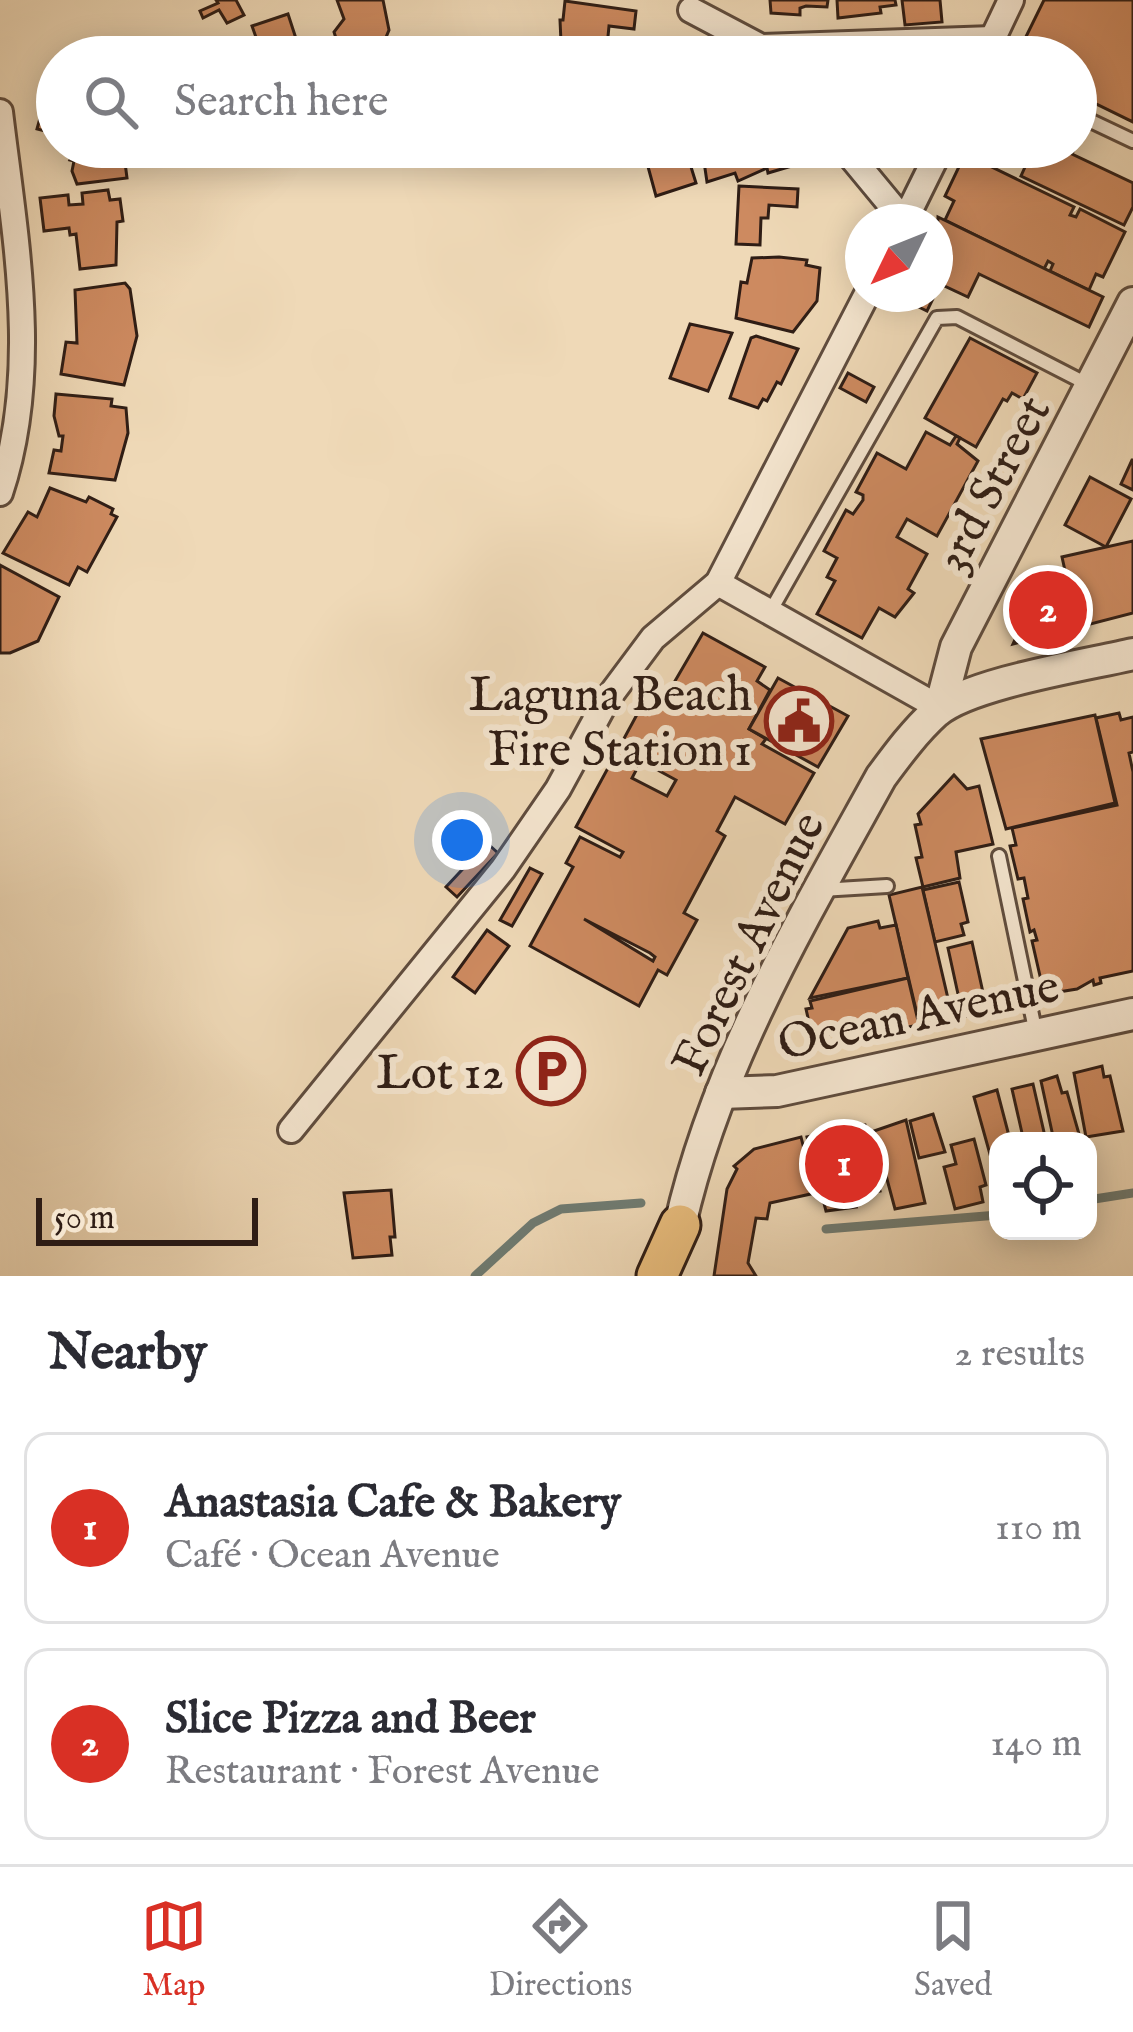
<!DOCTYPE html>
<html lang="en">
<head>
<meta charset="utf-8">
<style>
	:root { --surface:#fff; --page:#f2f2f3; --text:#2b2b33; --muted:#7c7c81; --line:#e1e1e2; --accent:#d93025 }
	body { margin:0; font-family:"IM FELL English",serif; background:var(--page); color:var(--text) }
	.controls { position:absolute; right:36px; bottom:36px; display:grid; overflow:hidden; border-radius:24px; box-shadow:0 6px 30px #0003 }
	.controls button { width:108px; height:108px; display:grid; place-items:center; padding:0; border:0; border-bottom:3px solid var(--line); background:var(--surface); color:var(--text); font:60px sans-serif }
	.compass { position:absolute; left:845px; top:204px; width:108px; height:108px; border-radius:50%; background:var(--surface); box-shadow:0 6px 30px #0003; rotate:227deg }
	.scale { position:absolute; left:36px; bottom:30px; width:222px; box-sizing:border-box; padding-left:12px; border:6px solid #2f1d15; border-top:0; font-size:33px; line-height:42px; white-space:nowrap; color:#2f1d15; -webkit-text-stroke:9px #f5e6d0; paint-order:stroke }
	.you { position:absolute; left:462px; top:840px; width:42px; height:42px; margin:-30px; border:9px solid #fff; border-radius:50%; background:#1a73e8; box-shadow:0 0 0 18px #1a73e833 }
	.badge { display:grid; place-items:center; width:78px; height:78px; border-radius:50%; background:var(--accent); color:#fff; font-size:39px; font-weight:700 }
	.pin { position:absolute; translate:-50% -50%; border:6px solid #fff; box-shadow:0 3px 12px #0006 }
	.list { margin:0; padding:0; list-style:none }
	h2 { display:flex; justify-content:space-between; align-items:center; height:156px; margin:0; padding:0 48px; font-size:51px }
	h2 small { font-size:39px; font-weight:400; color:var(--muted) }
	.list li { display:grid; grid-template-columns:78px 1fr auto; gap:36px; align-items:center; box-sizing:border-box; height:192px; margin:0 24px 24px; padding:0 24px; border:3px solid var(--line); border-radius:24px }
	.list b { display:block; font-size:45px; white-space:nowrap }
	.list p { margin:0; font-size:39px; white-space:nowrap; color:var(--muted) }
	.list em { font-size:39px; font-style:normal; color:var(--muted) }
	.icon { flex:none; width:66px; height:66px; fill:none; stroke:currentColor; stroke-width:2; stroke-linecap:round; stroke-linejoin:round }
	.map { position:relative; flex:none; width:1133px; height:1276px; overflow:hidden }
	.search { position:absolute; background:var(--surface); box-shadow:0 6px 30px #0003; left:36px; right:36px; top:36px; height:132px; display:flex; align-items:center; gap:30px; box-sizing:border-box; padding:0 42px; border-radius:66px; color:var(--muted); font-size:45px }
	.sheet { height:588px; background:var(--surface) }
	nav { display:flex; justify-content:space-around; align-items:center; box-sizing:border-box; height:168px; border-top:3px solid var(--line); background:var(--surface); font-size:33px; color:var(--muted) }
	nav a { display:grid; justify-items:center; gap:6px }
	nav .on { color:var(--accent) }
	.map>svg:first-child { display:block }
</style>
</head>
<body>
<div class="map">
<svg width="1133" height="1276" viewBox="0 0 1133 1276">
	<rect width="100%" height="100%" fill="#efd9b7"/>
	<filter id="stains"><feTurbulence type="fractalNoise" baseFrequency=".00167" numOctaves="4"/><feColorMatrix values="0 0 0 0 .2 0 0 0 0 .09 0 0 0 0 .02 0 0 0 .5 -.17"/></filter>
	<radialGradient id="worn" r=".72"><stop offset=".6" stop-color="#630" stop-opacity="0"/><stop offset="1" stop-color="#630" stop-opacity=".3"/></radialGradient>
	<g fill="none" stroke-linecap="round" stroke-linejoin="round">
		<g stroke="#6f7b72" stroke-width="9">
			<polyline points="1088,1200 1133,1193"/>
			<polyline points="826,1229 998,1215"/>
			<polyline points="475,1276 533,1223 561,1209 641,1203"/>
		</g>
	</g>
	<g fill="#cd8a60" stroke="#2f1d15" stroke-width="3" fill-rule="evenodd">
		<polygon points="216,0 236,0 244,15 227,23 219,10 203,18 200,11 218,3"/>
		<polygon points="337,0 383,0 389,30 384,42 375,46 379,57 342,57 334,32 344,19"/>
		<polygon points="770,0 828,0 827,7 806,6 800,8 800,15 771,13"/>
		<polygon points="837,0 895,0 896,5 880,7 881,13 838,18"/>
		<polygon points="902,0 940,0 942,22 905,25"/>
		<polygon points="1044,0 1133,0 1133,122 1076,94 1076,57 1016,57"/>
		<polygon points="565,1 636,11 634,29 609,26 607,47 561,42 560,20 563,20"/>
		<polygon points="288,14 302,57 263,57 252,26"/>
		<polygon points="45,100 57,103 57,134 37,129"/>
		<polygon points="77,147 123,147 127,178 77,184 72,171 74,161 70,160"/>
		<polygon points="786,147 792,166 768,173 767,168 738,181 735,173 707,182 702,148"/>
		<polygon points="1034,147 1075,147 1072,154 1133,183 1133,207 1124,225 1021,176"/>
		<polygon points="683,153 687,154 696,183 656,196 647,163"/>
		<polygon points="965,154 1074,207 1070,215 1076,217 1080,209 1125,232 1103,277 1096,274 1089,290 1050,271 1053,264 1048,261 1044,269 945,220 954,201 945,196"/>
		<polygon points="739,186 798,189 797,207 769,205 768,218 761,218 760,245 736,244"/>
		<polygon points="108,190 110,200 120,199 123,221 117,222 116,265 80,269 76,234 70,235 69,228 44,231 40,198 68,195 69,205 83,204 82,193"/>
		<polygon points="938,217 1103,297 1089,327 979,274 968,297 940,284 927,311 892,294 935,294"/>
		<polygon points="779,257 807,260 806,265 820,268 817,301 793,332 736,318 741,282 747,283 752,258"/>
		<polygon points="125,283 130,289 137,336 124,385 61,374 66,342 77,343 75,290"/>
		<polygon points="690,324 732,333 708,391 670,378"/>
		<polygon points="756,336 798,349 781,384 777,382 767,401 763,399 758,408 730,398 751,338"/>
		<polygon points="970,338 1037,373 1023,399 1012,393 1007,401 1003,399 976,447 925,418"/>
		<polygon points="848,373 874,387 866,402 840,388"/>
		<polygon points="56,394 112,399 111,406 126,408 128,433 115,480 49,473 54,450 61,451 63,436 59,436 54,416"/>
		<polygon points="926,432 950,445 956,436 960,438 957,444 978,461 937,536 907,519 897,537 927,554 908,589 914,593 895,617 879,608 862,638 817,614 835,581 827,577 837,558 824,551 846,510 853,514 863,500 863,495 856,492 877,453 906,469"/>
		<polygon points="1132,460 1133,460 1133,490 1121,484"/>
		<polygon points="1090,477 1131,499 1106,547 1065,525"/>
		<polygon points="50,488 86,502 89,497 113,509 111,514 117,517 87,572 78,567 69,585 3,553 28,512 37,517"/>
		<polygon points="1133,541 1133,613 1013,644 1034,597 1069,589 1062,557"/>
		<polygon points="0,565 59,597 38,641 10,653 0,653"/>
		<path d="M703 633 765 667 757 681 770 690 749 729 766 739 762 744 814 773 785 824 735 797 717 831 725 836 684 913 697 920 667 975 658 970 639 1006 530 946 573 867 566 863 580 837 620 857 623 852 576 827 653 685 668 693ZM641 761 676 780 667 796 632 778ZM584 919 650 953 655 957 653 961Z"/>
		<polygon points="778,678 848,716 818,767 749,729"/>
		<polygon points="1119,713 1121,720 1133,717 1133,752 1129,753 1133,772 1133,971 1100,978 1101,983 1094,985 1093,980 1077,989 1052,993 1050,988 1043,989 1032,941 1037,940 1034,930 1030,932 1023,899 1028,898 1024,878 1018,879 1010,846 1016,845 1012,828 1117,805 1096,718"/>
		<polygon points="1095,715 1115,803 1006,829 981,739"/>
		<polygon points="954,775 967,789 979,786 993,844 956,852 960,878 923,887 916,858 922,857 915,825 921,824 918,814"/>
		<polygon points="487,843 498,853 457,897 446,887"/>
		<polygon points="530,868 542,874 512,926 500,920"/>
		<polygon points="959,882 968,922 961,924 964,935 935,942 923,890"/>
		<polygon points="922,887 953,1020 920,1027 889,895"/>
		<polygon points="878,921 880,928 896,925 908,978 810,998 848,928"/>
		<polygon points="487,930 509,946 475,993 453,977"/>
		<polygon points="972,942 987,1011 963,1017 948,948"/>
		<polygon points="908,978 919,1025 897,1029 892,1021 819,1037 817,1029 811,1031 806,1009 812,1008 810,1001"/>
		<polygon points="1102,1066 1104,1077 1110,1076 1123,1131 1086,1137 1074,1073"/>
		<polygon points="1057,1076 1062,1093 1067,1092 1081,1141 1054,1141 1041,1081"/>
		<polygon points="1033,1084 1046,1141 998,1141 998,1183 974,1097 997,1090 1009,1136 1022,1133 1012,1089"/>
		<polygon points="933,1114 945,1152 919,1158 910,1121"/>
		<polygon points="906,1120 925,1203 895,1209 874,1131"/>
		<polygon points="865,1125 880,1191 851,1196 856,1207 826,1211 807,1137"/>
		<polygon points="801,1137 815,1193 770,1203 767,1219 756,1218 748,1263 756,1276 714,1276 727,1189 737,1169 734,1166 754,1149"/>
		<polygon points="974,1139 986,1185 980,1187 983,1202 955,1209 944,1167 956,1164 951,1145"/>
		<polygon points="391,1190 395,1237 390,1237 392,1255 353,1258 344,1193"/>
	</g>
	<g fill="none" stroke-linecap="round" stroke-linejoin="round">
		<defs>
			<g id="service">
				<polyline points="1076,114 1133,141"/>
				<polyline points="973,147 983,152 994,147"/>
				<polyline points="770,612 937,318 957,317 1091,386"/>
				<polyline points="999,856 1036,1034"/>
				<polyline points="821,890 887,886"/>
			</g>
			<g id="minor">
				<polyline points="691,10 761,47 769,57"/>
				<polyline points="761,47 993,39"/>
				<polyline points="984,57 1011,0"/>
				<path d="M0 112C15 237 41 371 0 493"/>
				<polyline points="843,147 905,222"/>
				<polyline points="904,222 941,147"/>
				<polyline points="718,583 940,708"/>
				<polyline points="291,1130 503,869 558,789 606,701 653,638 718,583 867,294"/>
			</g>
			<g id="tertiary">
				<polyline points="940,708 956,647 1133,303"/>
				<polyline points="721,1093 777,1091 1133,1014"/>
				<path d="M680 1225C716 1065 802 920 881 777 898 754 915 731 936 712 970 683 1086 665 1133 654"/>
			</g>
			<polyline id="primary" points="657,1276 680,1225"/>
		</defs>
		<use href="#service" stroke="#5f4c3e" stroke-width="18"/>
		<use href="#minor" stroke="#5f4c3e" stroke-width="30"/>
		<use href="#tertiary" stroke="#5f4c3e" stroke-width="36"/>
		<use href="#primary" stroke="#2f1d15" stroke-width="45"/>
		<use href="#service" stroke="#f5e6d0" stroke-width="12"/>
		<use href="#minor" stroke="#f5e6d0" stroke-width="24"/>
		<use href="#tertiary" stroke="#f5e6d0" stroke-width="30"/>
		<use href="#primary" stroke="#e8bc7c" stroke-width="39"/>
	</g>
	<defs>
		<symbol id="civic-ring" viewBox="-11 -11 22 22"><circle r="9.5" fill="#f5e6d0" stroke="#8f2418" stroke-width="1.5"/><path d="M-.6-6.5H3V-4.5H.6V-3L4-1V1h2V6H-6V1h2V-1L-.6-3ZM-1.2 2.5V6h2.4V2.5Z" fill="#8f2418"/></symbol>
		<symbol id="parking-ring" viewBox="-11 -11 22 22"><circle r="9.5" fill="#f5e6d0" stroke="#8f2418" stroke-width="1.5"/><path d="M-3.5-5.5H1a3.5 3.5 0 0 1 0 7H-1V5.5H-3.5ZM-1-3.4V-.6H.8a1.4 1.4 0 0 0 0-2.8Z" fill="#8f2418"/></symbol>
	</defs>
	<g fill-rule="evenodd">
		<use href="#civic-ring" x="761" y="683" width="76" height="76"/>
		<use href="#parking-ring" x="513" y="1033" width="76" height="76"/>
	</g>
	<g text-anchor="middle" stroke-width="12" stroke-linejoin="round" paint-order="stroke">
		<g font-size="48" fill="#2f1d15" stroke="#f5e6d0">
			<text transform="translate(991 483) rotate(-62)" y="17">3rd Street</text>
			<text transform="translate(747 943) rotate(-64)" y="17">Forest Avenue</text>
			<text transform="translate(918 1013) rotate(-12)" y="17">Ocean Avenue</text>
		</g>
		<g font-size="48" fill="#2f1d15" stroke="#f5e6d0" text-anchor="end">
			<text x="752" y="710">Laguna Beach<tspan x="752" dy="55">Fire Station 1</tspan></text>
			<text x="504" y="1088">Lot 12</text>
		</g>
	</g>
	<rect width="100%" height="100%" filter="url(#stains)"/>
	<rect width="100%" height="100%" fill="url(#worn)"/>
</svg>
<div class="controls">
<button><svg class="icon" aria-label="locate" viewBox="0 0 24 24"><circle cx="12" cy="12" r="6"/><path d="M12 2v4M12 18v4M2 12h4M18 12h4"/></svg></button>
</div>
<svg class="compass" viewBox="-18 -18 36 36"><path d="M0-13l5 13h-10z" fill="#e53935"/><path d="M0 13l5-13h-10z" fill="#7c7c81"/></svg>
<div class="scale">50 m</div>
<div class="you"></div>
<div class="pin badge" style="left:844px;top:1164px">1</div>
<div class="pin badge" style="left:1048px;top:610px">2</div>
<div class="search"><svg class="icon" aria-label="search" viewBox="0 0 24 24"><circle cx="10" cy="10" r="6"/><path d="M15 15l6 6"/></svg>Search here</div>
</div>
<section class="sheet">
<h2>Nearby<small>2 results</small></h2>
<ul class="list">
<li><span class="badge">1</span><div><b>Anastasia Cafe &amp; Bakery</b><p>Café · Ocean Avenue</p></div><em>110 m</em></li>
<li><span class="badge">2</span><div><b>Slice Pizza and Beer</b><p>Restaurant · Forest Avenue</p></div><em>140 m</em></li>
</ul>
</section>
<nav>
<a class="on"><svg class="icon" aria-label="map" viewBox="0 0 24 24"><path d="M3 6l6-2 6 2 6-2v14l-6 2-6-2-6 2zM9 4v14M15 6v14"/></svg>Map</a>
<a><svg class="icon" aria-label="directions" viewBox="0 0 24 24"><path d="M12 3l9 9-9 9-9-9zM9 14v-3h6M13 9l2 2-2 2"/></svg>Directions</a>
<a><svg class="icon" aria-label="saved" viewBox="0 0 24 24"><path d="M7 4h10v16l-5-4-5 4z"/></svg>Saved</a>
</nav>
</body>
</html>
